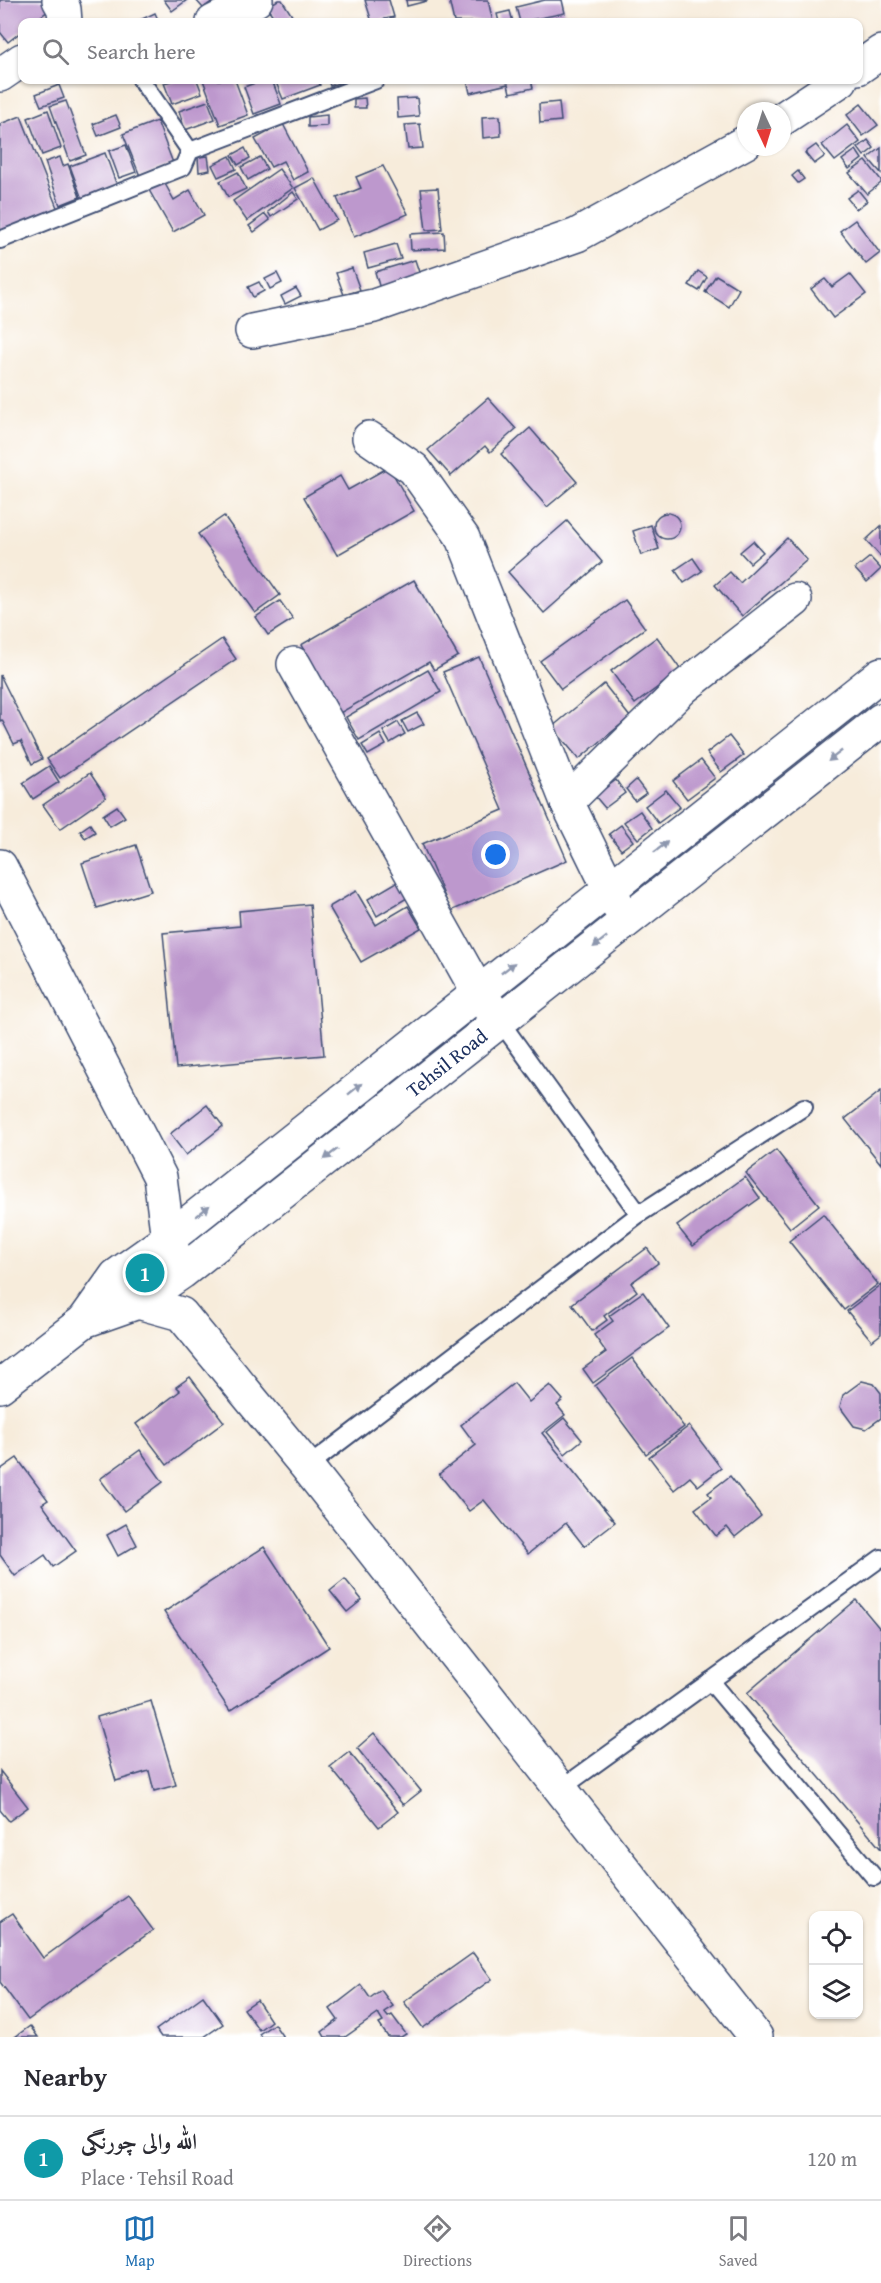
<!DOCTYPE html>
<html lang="en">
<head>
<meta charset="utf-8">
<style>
	:root { --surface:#fff; --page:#f2f2f3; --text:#2b2b33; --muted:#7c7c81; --line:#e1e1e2; --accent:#1f6fb2 }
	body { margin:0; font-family:"Gentium Book Plus",Amiri,serif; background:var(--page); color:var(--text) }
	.controls { position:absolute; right:18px; bottom:18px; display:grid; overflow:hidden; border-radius:12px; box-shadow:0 2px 4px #0004 }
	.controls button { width:54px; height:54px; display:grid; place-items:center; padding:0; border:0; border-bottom:2px solid var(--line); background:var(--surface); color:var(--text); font:30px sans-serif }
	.compass { position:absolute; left:737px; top:102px; width:54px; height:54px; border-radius:50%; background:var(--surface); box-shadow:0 2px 4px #0004; rotate:176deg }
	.you { position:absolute; left:496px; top:855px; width:21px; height:21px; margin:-15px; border:4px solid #fff; border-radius:50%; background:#1a73e8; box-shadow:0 0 0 9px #1a73e833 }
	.badge { display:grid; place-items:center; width:39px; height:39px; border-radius:50%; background:var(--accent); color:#fff; font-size:20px; font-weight:700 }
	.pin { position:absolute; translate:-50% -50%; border:3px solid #fff; box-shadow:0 2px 6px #0006 }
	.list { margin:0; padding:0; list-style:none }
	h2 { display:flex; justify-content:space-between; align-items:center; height:78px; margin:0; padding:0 24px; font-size:26px }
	h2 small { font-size:20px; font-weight:400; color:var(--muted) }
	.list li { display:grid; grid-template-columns:39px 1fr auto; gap:18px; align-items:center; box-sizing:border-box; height:84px; padding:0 24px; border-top:2px solid var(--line) }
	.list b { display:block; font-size:22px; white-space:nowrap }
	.list p { margin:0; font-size:20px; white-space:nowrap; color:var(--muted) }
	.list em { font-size:20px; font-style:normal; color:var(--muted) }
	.icon { flex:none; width:33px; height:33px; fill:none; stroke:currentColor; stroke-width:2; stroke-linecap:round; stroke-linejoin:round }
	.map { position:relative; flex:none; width:881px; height:2037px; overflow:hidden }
	.search { position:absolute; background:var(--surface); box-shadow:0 2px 4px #0004; left:18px; right:18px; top:18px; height:66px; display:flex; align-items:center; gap:15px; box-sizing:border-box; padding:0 21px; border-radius:12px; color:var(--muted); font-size:22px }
	.sheet { height:162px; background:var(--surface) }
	nav { display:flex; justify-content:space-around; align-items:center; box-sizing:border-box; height:84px; border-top:2px solid var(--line); background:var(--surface); font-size:16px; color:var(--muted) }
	nav a { display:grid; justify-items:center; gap:3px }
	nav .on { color:var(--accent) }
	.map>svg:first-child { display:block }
</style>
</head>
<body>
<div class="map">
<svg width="881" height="2037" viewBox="0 0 881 2037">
	<rect width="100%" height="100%" fill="#fff"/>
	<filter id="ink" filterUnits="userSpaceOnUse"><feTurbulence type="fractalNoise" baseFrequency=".0167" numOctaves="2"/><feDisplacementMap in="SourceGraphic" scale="12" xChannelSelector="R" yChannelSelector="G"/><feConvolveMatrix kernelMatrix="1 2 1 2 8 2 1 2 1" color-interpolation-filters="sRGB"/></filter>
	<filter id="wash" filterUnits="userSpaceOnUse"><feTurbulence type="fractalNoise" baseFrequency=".008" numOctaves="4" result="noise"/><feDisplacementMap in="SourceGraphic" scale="24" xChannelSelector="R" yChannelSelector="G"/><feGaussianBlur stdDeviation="1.35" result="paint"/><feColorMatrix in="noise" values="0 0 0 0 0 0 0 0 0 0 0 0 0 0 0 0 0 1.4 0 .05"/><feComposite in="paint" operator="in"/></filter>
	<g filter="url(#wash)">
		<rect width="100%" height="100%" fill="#f7ecdb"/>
		<g id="blocks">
			<g fill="#bd98cd">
				<polygon points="0,0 46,0 52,8 33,22 22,22 22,31 8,42 0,32"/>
				<polygon points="164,0 187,0 172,11"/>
				<polygon points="196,0 214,0 203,8"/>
				<polygon points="278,0 282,0 296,22 277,22 267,7"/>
				<polygon points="365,0 389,0 394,17 372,22"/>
				<polygon points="406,0 427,0 427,1 407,6"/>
				<polygon points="449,0 488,0 493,22 454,22"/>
				<polygon points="545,0 562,0 565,13 520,22 516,7"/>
				<polygon points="510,11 513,22 499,22 497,14"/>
				<polygon points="155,13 159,22 136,22"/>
				<polygon points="174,80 197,80 202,93 172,104 164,83"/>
				<polygon points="203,80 235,80 248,115 220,125"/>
				<polygon points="263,80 272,80 281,104 254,114 244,87"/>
				<polygon points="275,80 318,80 320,85 283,99"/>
				<polygon points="328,80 346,80 330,86"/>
				<polygon points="467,80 531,80 533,88 510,93 508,84 470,93"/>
				<polygon points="59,85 64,98 41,106 36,94"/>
				<polygon points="365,98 366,108 354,108 354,99"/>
				<polygon points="417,98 419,116 398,118 397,99"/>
				<polygon points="66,101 86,155 70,161 50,106"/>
				<polygon points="208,101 215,119 185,130 179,111"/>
				<polygon points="559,102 561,121 540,123 539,104"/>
				<polygon points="861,104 878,125 863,136 847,115"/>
				<polygon points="48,110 61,148 42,155 28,118"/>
				<polygon points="116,115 121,127 98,136 93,124"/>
				<polygon points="327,115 327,126 308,127 308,117"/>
				<polygon points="21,116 58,210 0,232 0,124"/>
				<polygon points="500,116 501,136 483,138 482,117"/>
				<polygon points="157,121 173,163 140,176 123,134"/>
				<polygon points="283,124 308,172 293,180 283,161 271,167 255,139"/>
				<polygon points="420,124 423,148 408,149 405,125"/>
				<polygon points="847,125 860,142 835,161 822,145"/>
				<polygon points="868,140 874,148 864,156 858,148"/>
				<polygon points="126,145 136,172 119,178 109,151"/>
				<polygon points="816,145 825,156 814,164 805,153"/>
				<polygon points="245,148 250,158 238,165 232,155"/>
				<polygon points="881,148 881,173 868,158"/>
				<polygon points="856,150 862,159 849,169 842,160"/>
				<polygon points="105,153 117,186 82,199 70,166"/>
				<polygon points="208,156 210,170 199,172 198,157"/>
				<polygon points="230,156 236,169 218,177 212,165"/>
				<polygon points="60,157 63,166 68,164 80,197 60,205 45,162"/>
				<polygon points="260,157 267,169 248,180 241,167"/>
				<polygon points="866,161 881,180 881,183 867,194 849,173"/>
				<polygon points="383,166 408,214 354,237 337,198 361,188 356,177"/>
				<polygon points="279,169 293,188 247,221 233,201"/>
				<polygon points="798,171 804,179 798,183 792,176"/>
				<polygon points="238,172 246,189 228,197 220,181"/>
				<polygon points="314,178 337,220 318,230 295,188"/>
				<polygon points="164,182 174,200 190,190 204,215 173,232 149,190"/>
				<polygon points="438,188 442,229 426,230 421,189"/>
				<polygon points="858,190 867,201 856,209 847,198"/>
				<polygon points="293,192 298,199 271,217 268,212"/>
				<polygon points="265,214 270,220 254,232 249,226"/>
				<polygon points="855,220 880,253 866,264 840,231"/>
				<polygon points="444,232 445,248 411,250 410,234"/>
				<polygon points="396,244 401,259 368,268 364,253"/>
				<polygon points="415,260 421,278 380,289 375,272"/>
				<polygon points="352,268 360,290 344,295 336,273"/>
				<polygon points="698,271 707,277 699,291 689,285"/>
				<polygon points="277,273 282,283 270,289 265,279"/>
				<polygon points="850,274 866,294 833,318 811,289 825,279 832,287"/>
				<polygon points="716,275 739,289 729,307 705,292"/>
				<polygon points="259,282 264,291 253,297 248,287"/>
				<polygon points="296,288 301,296 285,304 281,296"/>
				<polygon points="488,398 516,429 490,452 485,446 451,476 428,450"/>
				<polygon points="530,428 577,482 547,507 501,454"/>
				<polygon points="389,467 414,511 337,555 304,497 340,476 348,490"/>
				<circle cx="667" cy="526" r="13"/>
				<polygon points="224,516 280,595 255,613 198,534"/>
				<polygon points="567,521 602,562 544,613 508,572"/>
				<polygon points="651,525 659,549 641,555 633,531"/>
				<polygon points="881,526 881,557 866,540"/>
				<polygon points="787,538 807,560 742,616 715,585 730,572 740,583"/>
				<polygon points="753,541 763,552 750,563 740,552"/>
				<polygon points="870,557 881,569 867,582 855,569"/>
				<polygon points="693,558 702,571 684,583 675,570"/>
				<polygon points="414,580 458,656 434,670 429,662 340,713 301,645"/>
				<polygon points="625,600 645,628 561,689 540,661"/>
				<polygon points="280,601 293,619 268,635 256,617"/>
				<polygon points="657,637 681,670 635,704 611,671"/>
				<polygon points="222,639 236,659 60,778 47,759"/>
				<polygon points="479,657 567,860 451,911 422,844 503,810 443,672"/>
				<polygon points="428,670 441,692 359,740 346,717"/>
				<polygon points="0,675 42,759 32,764 21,741 14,744 2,720 0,721"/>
				<polygon points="604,684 630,717 579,759 552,727"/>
				<polygon points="417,713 424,724 408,732 402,721"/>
				<polygon points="398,722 405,734 390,743 383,731"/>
				<polygon points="380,734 386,745 368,755 362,745"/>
				<polygon points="729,736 744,755 721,772 707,753"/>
				<polygon points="701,760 715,778 687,799 673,781"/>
				<polygon points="49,766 59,782 33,799 23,783"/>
				<polygon points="90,773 106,797 60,829 43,805"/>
				<polygon points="616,780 625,793 605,808 595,796"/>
				<polygon points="636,780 646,793 635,801 626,789"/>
				<polygon points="666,790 680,807 658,823 645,806"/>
				<polygon points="117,806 125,817 110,826 103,815"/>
				<polygon points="640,811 652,828 638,839 624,822"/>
				<polygon points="90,824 95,832 85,838 80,831"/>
				<polygon points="621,825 633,841 621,850 609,834"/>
				<polygon points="136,845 151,891 97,908 82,863"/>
				<polygon points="397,882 407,898 377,916 368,899"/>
				<polygon points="356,891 376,925 408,906 421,928 361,962 329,907"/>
				<polygon points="310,904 324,1055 176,1068 163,933 240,926 239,911"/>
				<polygon points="881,1091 881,1164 845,1119"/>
				<polygon points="207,1105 223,1126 186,1155 170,1134"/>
				<polygon points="776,1150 819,1205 790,1228 746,1173"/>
				<polygon points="745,1177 760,1198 693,1246 677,1226"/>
				<polygon points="823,1214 878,1284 844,1310 789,1241"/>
				<polygon points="647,1248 658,1263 631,1283 637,1291 604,1316 607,1320 592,1331 572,1304"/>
				<polygon points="881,1285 881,1334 872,1341 847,1311"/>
				<polygon points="643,1292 669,1328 593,1383 583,1369 606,1352 594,1335 613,1321 609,1316"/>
				<polygon points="632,1358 684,1427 646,1454 595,1386"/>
				<polygon points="190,1377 224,1422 167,1465 136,1424 180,1391 176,1387"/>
				<polygon points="862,1381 874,1384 881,1393 881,1418 866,1429 854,1426 840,1407 843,1395"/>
				<polygon points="514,1383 529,1402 550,1385 563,1400 557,1405 565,1415 542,1433 615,1522 584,1546 566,1523 528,1554 484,1500 469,1511 439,1474 476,1445 461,1425"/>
				<polygon points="564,1418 582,1440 565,1454 547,1432"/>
				<polygon points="689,1426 721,1468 698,1486 690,1477 674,1490 649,1457"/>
				<polygon points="140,1450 163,1482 124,1511 100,1479"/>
				<polygon points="17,1458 48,1500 42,1504 76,1551 53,1567 45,1555 15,1576 0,1555 0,1470"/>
				<polygon points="730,1476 761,1516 735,1537 727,1527 716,1536 695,1509 711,1497 708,1493"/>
				<polygon points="126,1524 137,1545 118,1556 107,1535"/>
				<polygon points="264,1547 329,1647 230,1711 164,1612"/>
				<polygon points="345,1579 362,1600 347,1612 330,1591"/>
				<polygon points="856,1600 881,1630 881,1849 747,1693"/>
				<polygon points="151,1701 176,1785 154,1791 149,1771 116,1781 97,1717"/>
				<polygon points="374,1733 421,1791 403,1805 357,1748"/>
				<polygon points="349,1752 398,1812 379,1827 330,1767"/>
				<polygon points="0,1771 28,1807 9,1821 0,1810"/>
				<polygon points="128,1896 153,1930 28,2020 0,1982 0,1922 12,1914 43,1958"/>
				<polygon points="473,1953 492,1979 423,2028 404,2002"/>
				<polygon points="361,1985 370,1998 381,1990 393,2006 384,2012 388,2017 392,2015 406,2034 401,2037 388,2037 379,2024 383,2022 378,2014 345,2037 325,2037 322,2032 338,2020 330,2009"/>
				<polygon points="203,1996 223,2024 204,2037 161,2037 156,2030"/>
				<polygon points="257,2000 271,2021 259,2030 244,2009"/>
				<polygon points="274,2024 283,2037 261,2037 259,2034"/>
				<polygon points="30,2026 38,2037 15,2037"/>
			</g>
		</g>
	</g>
	<g filter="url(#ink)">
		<use href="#blocks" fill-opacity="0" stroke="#3c4b71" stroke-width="1.5"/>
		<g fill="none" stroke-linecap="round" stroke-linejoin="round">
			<defs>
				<g id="lane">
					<polyline points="141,80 190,151"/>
					<polyline points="0,240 183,167 190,151 376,80"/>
					<polyline points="639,1214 804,1107"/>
					<polyline points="307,1467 639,1214 500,1021"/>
					<polyline points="710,1681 874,1877"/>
					<polyline points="562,1788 881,1558"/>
				</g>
				<g id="street">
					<polyline points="59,0 64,9 65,22"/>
					<polyline points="213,22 256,0"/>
					<polyline points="858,68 881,52"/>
					<polyline points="0,75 22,60"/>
					<polyline points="782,119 841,80"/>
					<polyline points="252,331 374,306 577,235 746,142"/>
					<polyline points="369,438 414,469 463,538 567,802 618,906"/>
					<polyline points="294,664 478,992 491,1009"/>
					<polyline points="567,802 684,687 795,600"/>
					<polyline points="0,866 160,1177 168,1239 175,1256"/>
					<polyline points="129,1292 138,1302 181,1314 307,1467 756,2037"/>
					<polyline points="84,1321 116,1276 168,1239 881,674"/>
					<path id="s1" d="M0 1386 84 1321 138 1302 182 1272 881 720"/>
				</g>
			</defs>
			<use href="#lane" stroke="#3c4b71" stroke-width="20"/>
			<use href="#street" stroke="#3c4b71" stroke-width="36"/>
			<use href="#lane" stroke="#fff" stroke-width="16"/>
			<use href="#street" stroke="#fff" stroke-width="33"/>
		</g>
		<defs><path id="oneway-solid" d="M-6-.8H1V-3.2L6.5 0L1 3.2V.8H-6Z" transform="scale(1.5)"/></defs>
		<g fill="#8d97ae">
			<use href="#oneway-solid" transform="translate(835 756) rotate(142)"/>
			<use href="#oneway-solid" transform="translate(661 847) rotate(-38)"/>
			<use href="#oneway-solid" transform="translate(600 942) rotate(142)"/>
			<use href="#oneway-solid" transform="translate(508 968) rotate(-38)"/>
			<use href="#oneway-solid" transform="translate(355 1089) rotate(-39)"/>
			<use href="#oneway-solid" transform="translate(331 1154) rotate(142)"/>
			<use href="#oneway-solid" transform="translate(203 1211) rotate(-39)"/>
		</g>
	</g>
	<g text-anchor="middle" stroke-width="4.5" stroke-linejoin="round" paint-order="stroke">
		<g font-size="20" fill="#1b2f5e" stroke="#fff">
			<text dy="7" stroke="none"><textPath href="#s1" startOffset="554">Tehsil Road</textPath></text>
		</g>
	</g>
</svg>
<div class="controls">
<button><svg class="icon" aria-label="locate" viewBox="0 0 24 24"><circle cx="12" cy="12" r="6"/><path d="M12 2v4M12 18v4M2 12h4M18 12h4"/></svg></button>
<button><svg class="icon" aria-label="layers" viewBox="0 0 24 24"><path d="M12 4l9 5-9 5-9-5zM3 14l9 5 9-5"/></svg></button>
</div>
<svg class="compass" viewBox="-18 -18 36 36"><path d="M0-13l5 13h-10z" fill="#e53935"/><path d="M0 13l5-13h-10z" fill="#7c7c81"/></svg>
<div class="you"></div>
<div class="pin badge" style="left:145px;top:1273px;background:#0f9aa8">1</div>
<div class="search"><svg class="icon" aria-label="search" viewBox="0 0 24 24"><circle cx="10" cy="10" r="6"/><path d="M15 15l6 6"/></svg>Search here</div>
</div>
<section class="sheet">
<h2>Nearby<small></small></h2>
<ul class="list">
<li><span class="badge" style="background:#0f9aa8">1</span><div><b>اللہ والی چورنگی</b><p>Place · Tehsil Road</p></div><em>120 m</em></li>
</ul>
</section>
<nav>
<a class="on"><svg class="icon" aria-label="map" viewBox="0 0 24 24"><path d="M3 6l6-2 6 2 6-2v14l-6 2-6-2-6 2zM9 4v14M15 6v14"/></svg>Map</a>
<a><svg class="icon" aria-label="directions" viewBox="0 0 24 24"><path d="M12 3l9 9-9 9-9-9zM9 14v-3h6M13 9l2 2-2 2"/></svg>Directions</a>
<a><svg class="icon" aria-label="saved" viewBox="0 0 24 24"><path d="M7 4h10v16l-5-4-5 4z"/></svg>Saved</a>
</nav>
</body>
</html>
